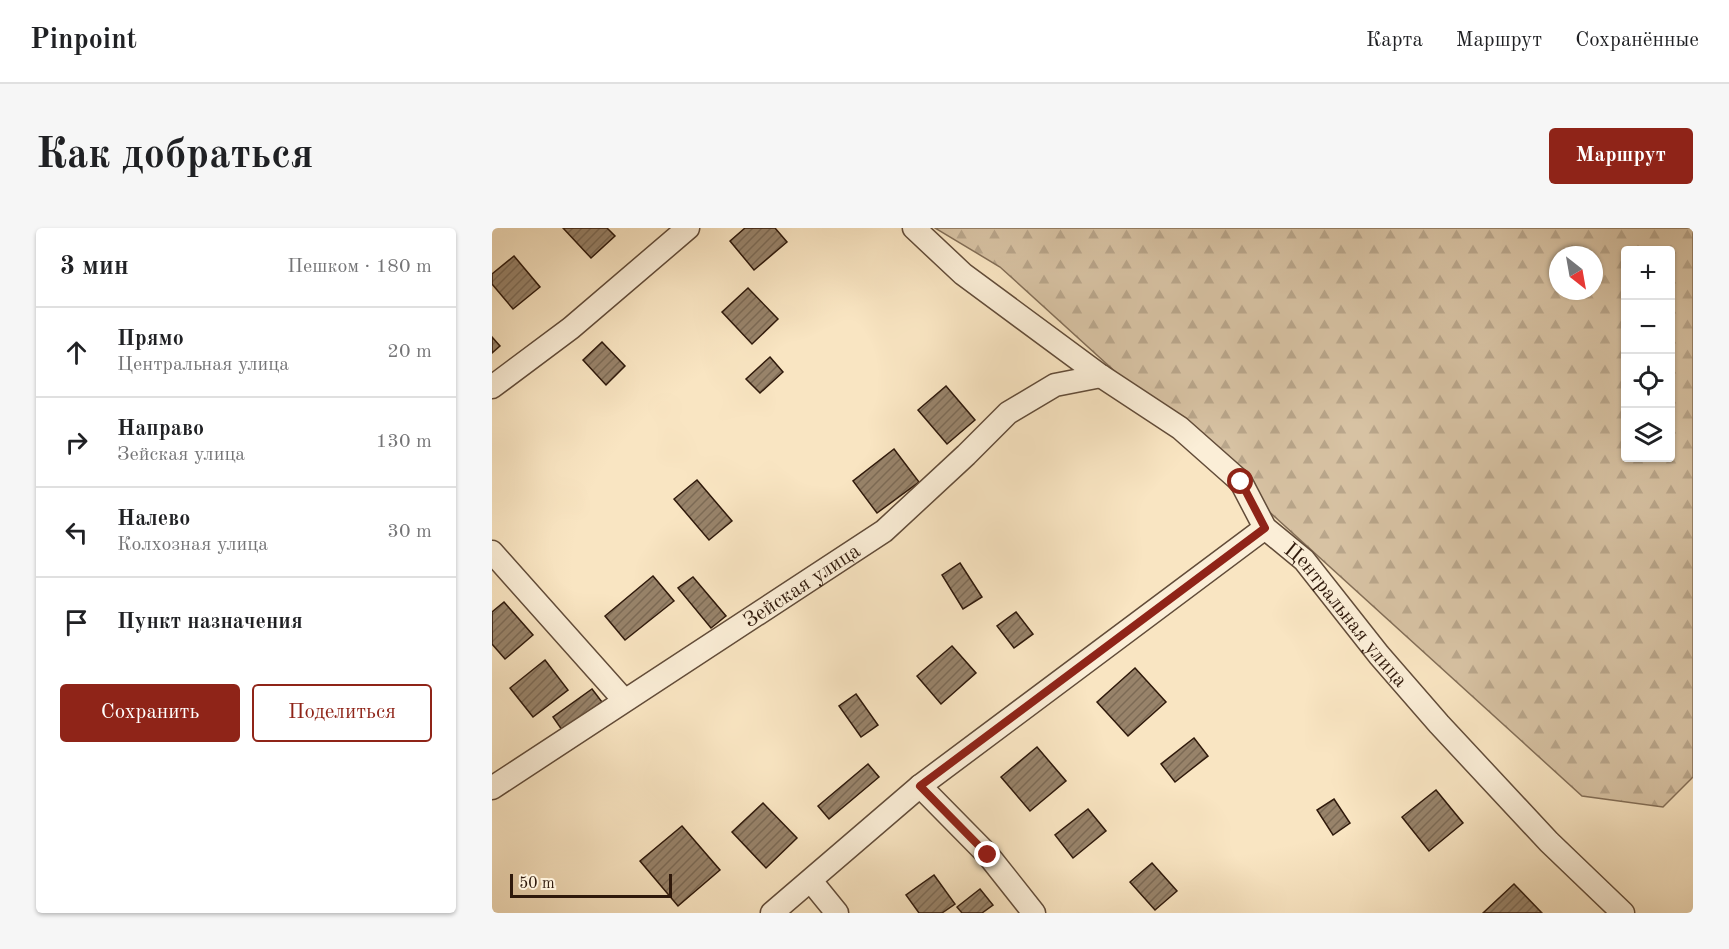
<!DOCTYPE html>
<html lang="ru">
<head>
<meta charset="utf-8">
<style>
	:root { --surface:#fff; --page:#f6f6f6; --text:#202124; --muted:#757577; --line:#e0e0e0; --accent:#8f2418 }
	body { margin:0; font-family:"Old Standard TT",serif; background:var(--page); color:var(--text) }
	.controls { position:absolute; right:18px; top:18px; display:grid; overflow:hidden; border-radius:6px; box-shadow:0 2px 4px #0004 }
	.controls button { width:54px; height:54px; display:grid; place-items:center; padding:0; border:0; border-bottom:2px solid var(--line); background:var(--surface); color:var(--text); font:30px sans-serif }
	.compass { position:absolute; left:1057px; top:18px; width:54px; height:54px; border-radius:50%; background:var(--surface); box-shadow:0 2px 4px #0004; rotate:149deg }
	.scale { position:absolute; left:18px; bottom:15px; width:162px; box-sizing:border-box; padding-left:6px; border:3px solid #2f190b; border-top:0; font-size:16px; line-height:21px; white-space:nowrap; color:#2f190b; -webkit-text-stroke:4px #fbeed7; paint-order:stroke }
	.stop { position:absolute; width:18px; height:18px; margin:-14px; border:4px solid #8f2418; border-radius:50%; background:#fff }
	.stop.end { background:#8f2418; border-color:#fff; box-shadow:0 2px 6px #0008 }
	.list { margin:0; padding:0; list-style:none }
	h2 { display:flex; justify-content:space-between; align-items:center; height:78px; margin:0; padding:0 24px; font-size:26px }
	h2 small { font-size:20px; font-weight:400; color:var(--muted) }
	.list li { display:grid; grid-template-columns:39px 1fr auto; gap:18px; align-items:center; box-sizing:border-box; height:90px; padding:0 24px; border-top:2px solid var(--line) }
	.list b { display:block; font-size:22px; white-space:nowrap }
	.list p { margin:0; font-size:20px; white-space:nowrap; color:var(--muted) }
	.list em { font-size:20px; font-style:normal; color:var(--muted) }
	.actions { display:flex; gap:12px; padding:18px 24px }
	.actions a { flex:1; padding:14px 0; border:2px solid var(--accent); border-radius:6px; text-align:center; font-size:21px; color:var(--accent) }
	.actions .main { background:var(--accent); color:#fff }
	.icon { flex:none; width:33px; height:33px; fill:none; stroke:currentColor; stroke-width:2; stroke-linecap:round; stroke-linejoin:round }
	.map { position:relative; flex:none; width:1201px; height:685px; overflow:hidden; border-radius:6px }
	header { display:flex; align-items:center; gap:36px; box-sizing:border-box; height:84px; padding:0 30px; background:var(--surface); border-bottom:2px solid var(--line) }
	header strong { font-size:28px }
	nav { display:flex; gap:33px; margin-inline-start:auto; font-size:21px }
	.intro { display:flex; align-items:center; justify-content:space-between; box-sizing:border-box; height:144px; padding:0 36px }
	h1 { margin:0; font-size:42px }
	.button { padding:15px 27px; border-radius:6px; background:var(--accent); color:#fff; font-size:21px; font-weight:700 }
	main { display:flex; gap:36px; padding:0 36px }
	aside { flex:1; background:var(--surface); border-radius:6px; box-shadow:0 2px 4px #0004 }
	.map>svg:first-child { display:block }
</style>
</head>
<body>
<header>
<strong>Pinpoint</strong>
<nav><a>Карта</a><a>Маршрут</a><a>Сохранённые</a></nav>
</header>
<div class="intro"><h1>Как добраться</h1><a class="button">Маршрут</a></div>
<main>
<aside>
<h2>3 мин<small>Пешком · 180 m</small></h2>
<ul class="list">
<li><svg class="icon" aria-label="ahead" viewBox="0 0 24 24"><path d="M12 20V5M6 11l6-6 6 6"/></svg><div><b>Прямо</b><p>Центральная улица</p></div><em>20 m</em></li>
<li><svg class="icon" aria-label="right" viewBox="0 0 24 24"><path d="M7 20v-9h11M14 6l5 5-5 5"/></svg><div><b>Направо</b><p>Зейская улица</p></div><em>130 m</em></li>
<li><svg class="icon" aria-label="left" viewBox="0 0 24 24"><path d="M17 20v-9H6M10 6l-5 5 5 5"/></svg><div><b>Налево</b><p>Колхозная улица</p></div><em>30 m</em></li>
<li><svg class="icon" aria-label="arrive" viewBox="0 0 24 24"><path d="M6 21V4h12l-3 4 3 4H6"/></svg><div><b>Пункт назначения</b></div></li>
</ul>
<div class="actions"><a class="main">Сохранить</a><a>Поделиться</a></div>
</aside>
<div class="map">
<svg width="1201" height="685" viewBox="0 0 1201 685">
	<defs>
		<pattern id="forest-firs" width="22" height="20" patternUnits="userSpaceOnUse" patternTransform="scale(1.5)"><rect width="22" height="20" fill="#d7c2a3"/><path d="M5 1l3.5 6h-7zM16 11l3.5 6h-7z" fill="#b9a68b"/></pattern>
		<pattern id="building-hatch" width="6" height="6" patternUnits="userSpaceOnUse" patternTransform="scale(1.5)"><rect width="6" height="6" fill="#98836a"/><path d="M-1 1l2-2M0 6l6-6M5 7l2-2" fill="none" stroke="#7c6a55"/></pattern>
	</defs>
	<rect width="100%" height="100%" fill="#f9e5c2"/>
	<filter id="stains"><feTurbulence type="fractalNoise" baseFrequency=".00333" numOctaves="4"/><feColorMatrix values="0 0 0 0 .2 0 0 0 0 .09 0 0 0 0 .02 0 0 0 .5 -.17"/></filter>
	<radialGradient id="worn" r=".72"><stop offset=".6" stop-color="#630" stop-opacity="0"/><stop offset="1" stop-color="#630" stop-opacity=".3"/></radialGradient>
	<path fill="url(#forest-firs)" stroke="#836e57" stroke-width="1.5" fill-rule="evenodd" d="M443 0H1201V549L1171 579 1090 568 508 39ZM1134 22H1178V230H1134ZM1066 27H1102V63H1066Z"/>
	<g fill="url(#building-hatch)" stroke="#2f190b" stroke-width="1.5">
		<polygon points="71,0 115,0 123,8 99,30"/>
		<polygon points="253,0 283,0 295,14 262,42 238,13"/>
		<polygon points="22,28 48,59 21,81 0,56 0,46"/>
		<polygon points="256,60 286,91 260,116 230,84"/>
		<polygon points="0,109 8,118 0,125"/>
		<polygon points="110,114 133,138 114,157 91,132"/>
		<polygon points="278,129 291,144 268,165 254,151"/>
		<polygon points="454,158 483,192 455,216 426,182"/>
		<polygon points="402,221 427,254 385,285 361,253"/>
		<polygon points="205,252 240,293 217,312 182,271"/>
		<polygon points="468,335 490,369 471,381 450,347"/>
		<polygon points="161,348 182,373 133,412 113,388"/>
		<polygon points="201,349 234,388 219,400 186,360"/>
		<polygon points="12,374 41,407 13,431 0,416 0,384"/>
		<polygon points="524,384 541,406 522,420 505,398"/>
		<polygon points="460,418 484,445 449,476 425,448"/>
		<polygon points="53,432 76,462 41,489 18,460"/>
		<polygon points="643,440 674,474 636,508 605,474"/>
		<polygon points="100,461 110,474 70,502 61,489"/>
		<polygon points="364,466 386,497 369,509 347,478"/>
		<polygon points="702,510 716,528 683,554 669,536"/>
		<polygon points="545,519 574,553 538,583 509,549"/>
		<polygon points="376,536 387,549 337,591 326,578"/>
		<polygon points="944,562 971,595 937,623 910,589"/>
		<polygon points="842,571 858,595 841,607 825,582"/>
		<polygon points="271,575 305,610 274,640 240,604"/>
		<polygon points="596,581 614,603 581,630 563,607"/>
		<polygon points="190,598 228,642 186,678 148,633"/>
		<polygon points="660,635 685,663 663,682 638,654"/>
		<polygon points="442,647 463,676 450,685 427,685 414,667"/>
		<polygon points="1022,656 1050,685 991,685"/>
		<polygon points="488,661 501,677 490,685 470,685 465,679"/>
	</g>
	<g fill="none" stroke-linecap="round" stroke-linejoin="round">
		<defs>
			<g id="street">
				<path id="s1" d="M422 0 471 46 609 148 688 200 749 254 773 300 812 332 887 427 947 496 1057 614 1131 685"/>
				<polyline points="0,159 79,100 196,0"/>
				<polyline points="0,324 132,472"/>
				<polyline points="428,558 496,627 542,685"/>
				<path id="s2" d="M0 560 392 303 474 227 516 185 563 157 609 148"/>
				<polyline points="319,653 345,685"/>
				<polyline points="280,685 428,558 773,300"/>
			</g>
		</defs>
		<use href="#street" stroke="#624c39" stroke-width="25"/>
		<use href="#street" stroke="#fbeed7" stroke-width="22"/>
	</g>
	<g fill="none" stroke-linecap="round" stroke-linejoin="round">
		<polyline stroke="#8f2418" stroke-width="8" points="496,627 428,558 773,300 749,254"/>
	</g>
	<g text-anchor="middle" stroke-width="4.5" stroke-linejoin="round" paint-order="stroke">
		<g font-size="21" fill="#2f190b" stroke="#fbeed7">
			<text dy="7" stroke="none"><textPath href="#s2" startOffset="370">Зейская улица</textPath></text>
			<text dy="7" stroke="none"><textPath href="#s1" startOffset="586">Центральная улица</textPath></text>
		</g>
	</g>
	<rect width="100%" height="100%" filter="url(#stains)"/>
	<rect width="100%" height="100%" fill="url(#worn)"/>
</svg>
<div class="controls">
<button>+</button>
<button>−</button>
<button><svg class="icon" aria-label="locate" viewBox="0 0 24 24"><circle cx="12" cy="12" r="6"/><path d="M12 2v4M12 18v4M2 12h4M18 12h4"/></svg></button>
<button><svg class="icon" aria-label="layers" viewBox="0 0 24 24"><path d="M12 4l9 5-9 5-9-5zM3 14l9 5 9-5"/></svg></button>
</div>
<svg class="compass" viewBox="-18 -18 36 36"><path d="M0-13l5 13h-10z" fill="#e53935"/><path d="M0 13l5-13h-10z" fill="#757577"/></svg>
<div class="scale">50 m</div>
<div class="stop" style="left:749px;top:254px"></div>
<div class="stop end" style="left:496px;top:627px"></div>
</div>
</main>
</body>
</html>
